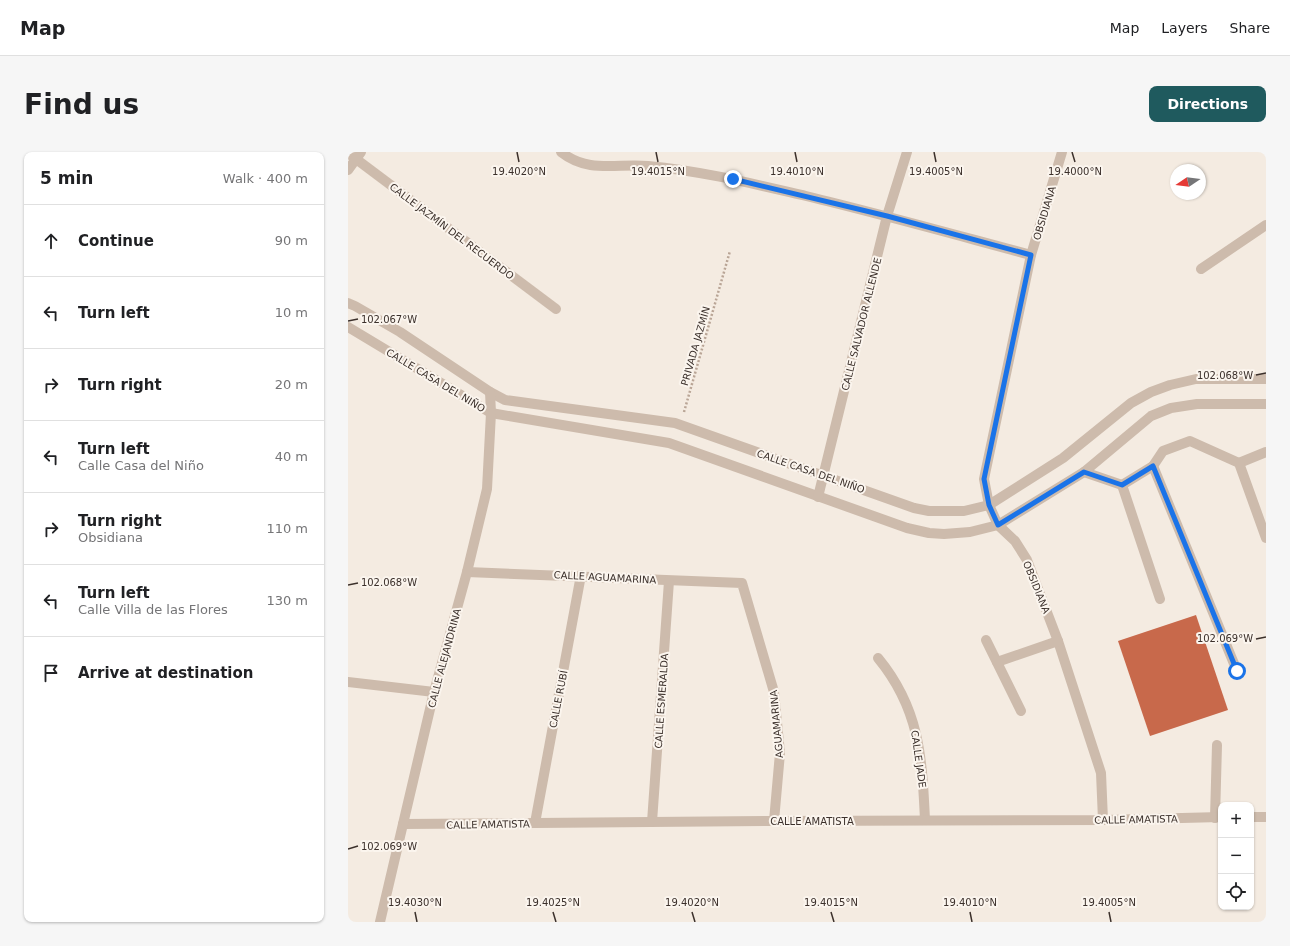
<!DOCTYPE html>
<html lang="en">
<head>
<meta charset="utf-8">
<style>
	:root { --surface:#fff; --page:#f6f6f6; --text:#202124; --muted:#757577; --line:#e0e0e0; --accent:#1f5a5e }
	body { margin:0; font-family:"DejaVu Sans",sans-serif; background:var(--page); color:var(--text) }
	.controls { position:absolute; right:12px; bottom:12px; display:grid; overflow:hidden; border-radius:8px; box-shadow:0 1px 3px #0004 }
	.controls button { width:36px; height:36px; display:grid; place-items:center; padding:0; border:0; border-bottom:1px solid var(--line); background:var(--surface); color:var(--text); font:20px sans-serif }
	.compass { position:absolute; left:822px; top:12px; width:36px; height:36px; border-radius:50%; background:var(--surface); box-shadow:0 1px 3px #0004; rotate:257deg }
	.stop { position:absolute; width:12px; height:12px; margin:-9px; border:3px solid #1a73e8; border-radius:50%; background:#fff }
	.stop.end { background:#1a73e8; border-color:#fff; box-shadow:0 1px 4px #0008 }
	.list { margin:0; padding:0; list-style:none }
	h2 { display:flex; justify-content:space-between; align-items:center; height:52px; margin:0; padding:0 16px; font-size:17px }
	h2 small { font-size:13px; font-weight:400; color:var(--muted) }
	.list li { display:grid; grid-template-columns:26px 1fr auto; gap:12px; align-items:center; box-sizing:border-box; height:72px; padding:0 16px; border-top:1px solid var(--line) }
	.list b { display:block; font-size:15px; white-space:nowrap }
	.list p { margin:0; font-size:13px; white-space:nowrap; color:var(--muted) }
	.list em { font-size:13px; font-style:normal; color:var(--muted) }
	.icon { flex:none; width:22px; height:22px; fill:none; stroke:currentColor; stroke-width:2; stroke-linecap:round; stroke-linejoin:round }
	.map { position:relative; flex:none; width:918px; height:770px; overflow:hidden; border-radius:8px }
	header { display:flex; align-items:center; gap:24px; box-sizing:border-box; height:56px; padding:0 20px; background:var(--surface); border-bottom:1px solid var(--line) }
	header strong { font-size:19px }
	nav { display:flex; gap:22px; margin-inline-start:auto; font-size:14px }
	.intro { display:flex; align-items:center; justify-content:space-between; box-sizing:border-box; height:96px; padding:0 24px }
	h1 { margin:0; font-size:28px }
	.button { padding:10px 18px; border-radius:8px; background:var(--accent); color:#fff; font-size:14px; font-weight:700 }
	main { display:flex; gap:24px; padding:0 24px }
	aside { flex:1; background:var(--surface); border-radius:8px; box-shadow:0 1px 3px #0004 }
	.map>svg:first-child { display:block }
</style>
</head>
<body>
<header>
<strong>Map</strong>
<nav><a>Map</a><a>Layers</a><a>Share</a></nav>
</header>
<div class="intro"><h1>Find us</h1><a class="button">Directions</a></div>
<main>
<aside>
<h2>5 min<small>Walk · 400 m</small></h2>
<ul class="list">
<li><svg class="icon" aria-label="ahead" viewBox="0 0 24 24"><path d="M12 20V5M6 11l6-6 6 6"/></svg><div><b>Continue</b></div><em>90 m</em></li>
<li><svg class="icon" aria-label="left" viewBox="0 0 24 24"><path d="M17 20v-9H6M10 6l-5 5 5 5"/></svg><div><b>Turn left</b></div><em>10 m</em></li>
<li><svg class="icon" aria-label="right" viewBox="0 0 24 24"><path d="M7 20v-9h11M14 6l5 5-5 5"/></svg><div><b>Turn right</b></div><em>20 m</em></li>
<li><svg class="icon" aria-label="left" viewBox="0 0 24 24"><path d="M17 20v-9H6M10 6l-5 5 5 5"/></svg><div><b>Turn left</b><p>Calle Casa del Niño</p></div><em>40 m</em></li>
<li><svg class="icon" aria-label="right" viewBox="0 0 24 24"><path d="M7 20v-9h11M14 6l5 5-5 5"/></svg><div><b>Turn right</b><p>Obsidiana</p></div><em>110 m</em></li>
<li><svg class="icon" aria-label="left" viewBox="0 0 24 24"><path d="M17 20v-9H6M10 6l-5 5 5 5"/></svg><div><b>Turn left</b><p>Calle Villa de las Flores</p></div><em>130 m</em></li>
<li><svg class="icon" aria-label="arrive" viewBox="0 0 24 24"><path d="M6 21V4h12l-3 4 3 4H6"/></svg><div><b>Arrive at destination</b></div></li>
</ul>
</aside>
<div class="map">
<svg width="918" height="770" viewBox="0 0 918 770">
	<rect width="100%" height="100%" fill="#f4ebe1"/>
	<polygon fill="#c8694b" points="848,463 880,558 802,584 770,489"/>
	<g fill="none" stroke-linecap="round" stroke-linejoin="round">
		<polyline stroke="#b9a596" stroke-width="2.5" stroke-dasharray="2 2" stroke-linecap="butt" points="336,260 382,99"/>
		<g stroke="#cdbbac" stroke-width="10">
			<path d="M213 0C241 22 269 11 300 14 354 19 406 32 458 44 533 62 608 83 683 103"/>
			<polyline points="714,0 683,103 636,327 641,353 650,373 667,389 679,408 710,489 753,621 755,668"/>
			<polyline points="0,1 208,157"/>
			<polyline points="0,18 13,0"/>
			<polyline points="853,117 918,73"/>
			<polyline points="0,151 7,154 52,180 142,240 157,248 327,271 566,356 581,359 616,359 641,353 715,306 783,251 803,240 822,233 848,227 918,227"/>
			<polyline points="0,175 143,261 321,291 559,376 581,381 596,382 622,380 650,373 736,320 803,264 823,256 849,252 918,252"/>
			<polyline points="891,311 918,300"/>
			<polyline points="805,314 889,519"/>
			<polyline points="736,320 774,333 805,314 815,299 842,289 891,311 918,386"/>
			<polyline points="774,333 812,447"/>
			<polyline points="470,345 539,64 559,0"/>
			<polyline points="119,420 394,431 426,540 432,601 426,669"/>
			<polyline points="638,488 673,559"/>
			<path d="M530 506C572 557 574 606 577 668"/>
			<polyline points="649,510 710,489"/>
			<polyline points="0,530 86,540"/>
			<polyline points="903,665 918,665"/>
			<polyline points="867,666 869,593"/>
			<polyline points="304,670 321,429"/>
			<polyline points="187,671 233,423"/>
			<polyline points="55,672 426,669 755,668 873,665"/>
			<polyline points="32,770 86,540 119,420 139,337 143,261 142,240"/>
		</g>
	</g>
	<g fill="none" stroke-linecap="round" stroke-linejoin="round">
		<polyline stroke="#1a73e8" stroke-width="5" points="385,27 539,64 683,103 636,327 641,353 650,373 736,320 774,333 805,314 889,519"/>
	</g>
	<path fill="none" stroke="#3b302b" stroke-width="1.5" d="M169 0 171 10M308 0 310 10M447 0 449 10M586 0 588 10M724 0 727 10M0 169 10 167M908 223 918 221M0 433 10 431M908 487 918 485M0 697 10 694M67 760 69 770M205 760 208 770M344 760 347 770M483 760 486 770M622 760 624 770M761 760 763 770"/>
	<g text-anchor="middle" stroke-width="4" stroke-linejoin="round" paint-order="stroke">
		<g font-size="10" fill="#3b302b" stroke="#fbf5ee">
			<text transform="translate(696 61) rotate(-73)" y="4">OBSIDIANA</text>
			<text transform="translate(104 79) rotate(37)" y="4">CALLE JAZMÍN DEL RECUERDO</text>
			<text transform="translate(513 172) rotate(-76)" y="4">CALLE SALVADOR ALLENDE</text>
			<text transform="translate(347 194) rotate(-74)" y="4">PRIVADA JAZMÍN</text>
			<text transform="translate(88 228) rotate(31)" y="4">CALLE CASA DEL NIÑO</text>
			<text transform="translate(463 319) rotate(19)" y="4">CALLE CASA DEL NIÑO</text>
			<text transform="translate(257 425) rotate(3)" y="4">CALLE AGUAMARINA</text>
			<text transform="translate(689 435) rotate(68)" y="4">OBSIDIANA</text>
			<text transform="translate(96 506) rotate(-75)" y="4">CALLE ALEJANDRINA</text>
			<text transform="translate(210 547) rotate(-79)" y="4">CALLE RUBÍ</text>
			<text transform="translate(313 549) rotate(-86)" y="4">CALLE ESMERALDA</text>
			<text transform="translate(428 572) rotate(-95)" y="4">AGUAMARINA</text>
			<text transform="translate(571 607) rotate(82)" y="4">CALLE JADE</text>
			<text transform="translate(788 667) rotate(-1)" y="4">CALLE AMATISTA</text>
			<text x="464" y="673">CALLE AMATISTA</text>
			<text transform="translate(140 672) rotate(-1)" y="4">CALLE AMATISTA</text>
		</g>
	</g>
	<g font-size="10" text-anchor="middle" fill="#3b302b" stroke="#fbf5ee" stroke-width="4" stroke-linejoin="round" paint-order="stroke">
		<text x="171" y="23">19.4020°N</text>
		<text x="310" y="23">19.4015°N</text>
		<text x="449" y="23">19.4010°N</text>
		<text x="588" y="23">19.4005°N</text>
		<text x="727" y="23">19.4000°N</text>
		<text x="41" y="171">102.067°W</text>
		<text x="877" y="227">102.068°W</text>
		<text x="41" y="434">102.068°W</text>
		<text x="877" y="490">102.069°W</text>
		<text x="41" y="698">102.069°W</text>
		<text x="67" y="754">19.4030°N</text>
		<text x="205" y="754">19.4025°N</text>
		<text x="344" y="754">19.4020°N</text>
		<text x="483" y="754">19.4015°N</text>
		<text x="622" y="754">19.4010°N</text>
		<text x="761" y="754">19.4005°N</text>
	</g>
</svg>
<div class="controls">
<button>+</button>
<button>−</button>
<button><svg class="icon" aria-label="locate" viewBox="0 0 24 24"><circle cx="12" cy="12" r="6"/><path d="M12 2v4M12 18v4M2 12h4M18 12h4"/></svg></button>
</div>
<svg class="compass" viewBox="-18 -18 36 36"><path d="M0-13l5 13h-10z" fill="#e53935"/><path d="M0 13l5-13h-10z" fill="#757577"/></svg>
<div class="stop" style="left:889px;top:519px"></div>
<div class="stop end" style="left:385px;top:27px"></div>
</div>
</main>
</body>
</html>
